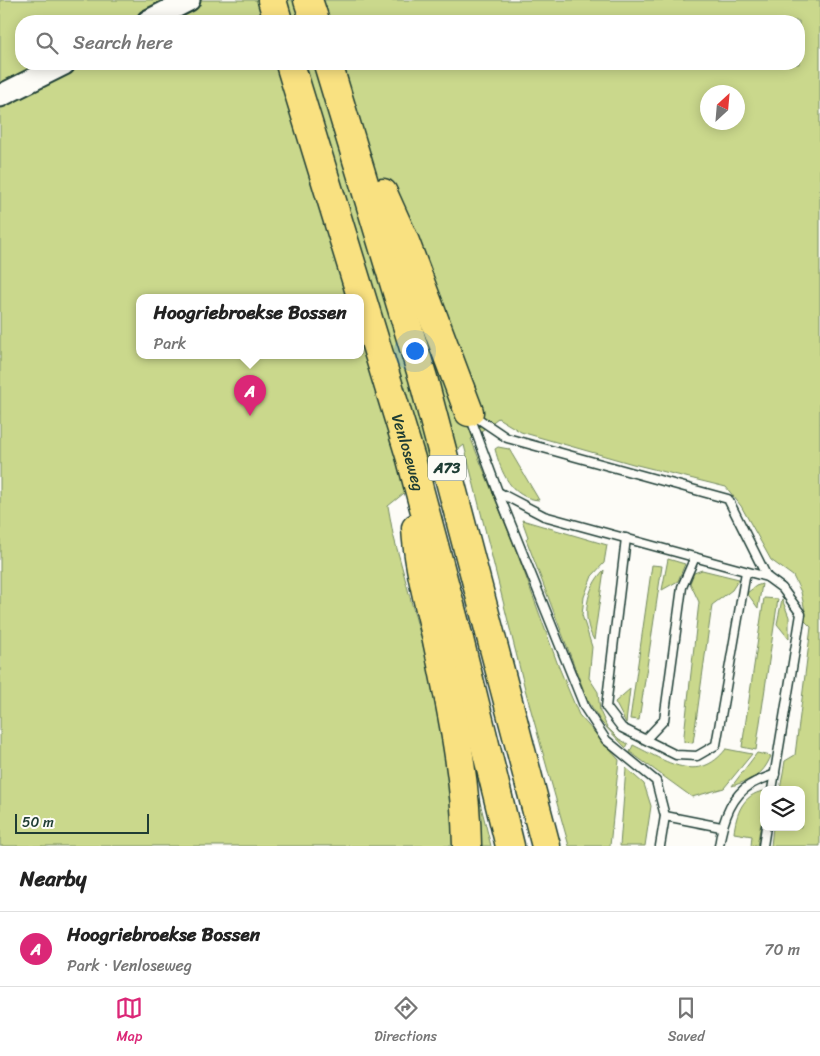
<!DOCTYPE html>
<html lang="en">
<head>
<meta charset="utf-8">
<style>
	:root { --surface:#fff; --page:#f6f6f6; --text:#222; --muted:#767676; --line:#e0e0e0; --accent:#db2777 }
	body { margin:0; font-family:Sriracha,sans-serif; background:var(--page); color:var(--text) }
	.controls { position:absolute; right:15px; bottom:15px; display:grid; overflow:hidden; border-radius:10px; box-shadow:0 2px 12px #0003 }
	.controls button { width:45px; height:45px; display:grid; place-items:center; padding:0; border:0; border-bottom:1px solid var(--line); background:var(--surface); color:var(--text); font:25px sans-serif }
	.compass { position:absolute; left:700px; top:85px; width:45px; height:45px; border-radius:50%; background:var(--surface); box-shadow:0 2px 12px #0003; rotate:26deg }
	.scale { position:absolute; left:15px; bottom:12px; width:134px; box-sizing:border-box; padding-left:5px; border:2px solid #1f3d34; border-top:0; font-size:14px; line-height:18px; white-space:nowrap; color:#1f3d34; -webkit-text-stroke:4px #fdfcf7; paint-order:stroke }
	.you { position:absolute; left:414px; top:350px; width:18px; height:18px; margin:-12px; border:4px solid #fff; border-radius:50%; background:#1a73e8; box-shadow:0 0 0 8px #1a73e833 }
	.badge { display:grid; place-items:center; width:32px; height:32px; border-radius:50%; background:var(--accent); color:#fff; font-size:16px; font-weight:700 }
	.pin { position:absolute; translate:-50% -41px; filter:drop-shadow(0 1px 2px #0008) }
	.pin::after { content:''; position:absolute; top:26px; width:18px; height:15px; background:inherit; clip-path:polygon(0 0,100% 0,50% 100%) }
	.popup { position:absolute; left:136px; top:294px; width:228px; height:65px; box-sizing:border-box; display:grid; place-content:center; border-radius:10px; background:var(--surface); filter:drop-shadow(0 1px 4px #0005); font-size:16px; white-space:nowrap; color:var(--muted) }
	.popup b { font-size:19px; color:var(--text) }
	.popup::after { content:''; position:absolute; left:50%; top:100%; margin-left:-10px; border:10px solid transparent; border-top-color:var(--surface) }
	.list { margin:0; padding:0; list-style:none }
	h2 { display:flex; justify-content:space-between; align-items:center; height:65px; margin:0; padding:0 20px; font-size:21px }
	h2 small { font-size:16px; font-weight:400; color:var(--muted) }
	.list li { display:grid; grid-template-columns:32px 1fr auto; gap:15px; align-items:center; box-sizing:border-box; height:75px; padding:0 20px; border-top:1px solid var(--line) }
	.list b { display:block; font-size:19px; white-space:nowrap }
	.list p { margin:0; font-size:16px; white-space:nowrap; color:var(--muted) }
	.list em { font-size:16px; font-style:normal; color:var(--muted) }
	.icon { flex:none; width:28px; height:28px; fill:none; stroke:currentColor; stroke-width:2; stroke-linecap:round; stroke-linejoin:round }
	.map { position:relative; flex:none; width:820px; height:846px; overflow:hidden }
	.search { position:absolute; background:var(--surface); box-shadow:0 2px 12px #0003; left:15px; right:15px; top:15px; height:55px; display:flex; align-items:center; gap:12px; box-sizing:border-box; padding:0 18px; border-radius:20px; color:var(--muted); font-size:19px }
	.sheet { height:140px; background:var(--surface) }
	nav { display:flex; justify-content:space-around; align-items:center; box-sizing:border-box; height:70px; border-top:1px solid var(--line); background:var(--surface); font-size:14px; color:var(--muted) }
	nav a { display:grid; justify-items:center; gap:2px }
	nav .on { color:var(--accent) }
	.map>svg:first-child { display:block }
</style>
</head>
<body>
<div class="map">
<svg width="820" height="846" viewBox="0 0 820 846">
	<rect width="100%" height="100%" fill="#fdfcf7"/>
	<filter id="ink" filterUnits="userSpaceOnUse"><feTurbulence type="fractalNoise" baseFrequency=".02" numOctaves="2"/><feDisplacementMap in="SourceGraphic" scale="10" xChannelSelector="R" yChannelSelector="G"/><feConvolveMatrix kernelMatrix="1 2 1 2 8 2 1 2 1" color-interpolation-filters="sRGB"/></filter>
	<g filter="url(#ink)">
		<g fill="#cad88c" stroke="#748a60" fill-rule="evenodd">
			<path d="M0 0H820V846H771L773 827H801V790H780L785 761 795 755 811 627 803 619 806 616 801 592 793 576 771 560 741 506 726 487 633 464 521 432 498 418 471 439 518 555 558 665 579 715 619 760 610 846H569L525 689 464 445 388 506 393 534 438 701 458 846H0ZM21 21H799V64H21ZM708 92H738V122H708ZM140 297H360V355H140Z"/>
			<path d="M498 447 509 449 539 500C511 498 501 472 495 449Z"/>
			<polygon points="522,520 607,545 604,563 592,576 584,597 582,615 592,647 589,678 598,692 600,711 607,727 619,739 628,744 626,748 601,722 587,699 526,539 528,537"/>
			<polygon points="668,559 685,564 678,581 662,590"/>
			<polygon points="652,565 662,566 639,720 630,719"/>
			<path d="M604 570 594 640C581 618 586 588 604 570Z"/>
			<polygon points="702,570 739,579 732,590 712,605 693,743 684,742 684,735 699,602 690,583 694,573"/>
			<polygon points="762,584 758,608 747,593 756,586"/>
			<polygon points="764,598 778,599 756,750 742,747"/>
			<polygon points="782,599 789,617 789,639 777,624"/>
			<polygon points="630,689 626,723 615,702"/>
			<path d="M633 745C666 761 698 785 726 749L752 754 724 788 692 797 630 752Z"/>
			<path d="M757 753 771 756C762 777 752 779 732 786Z"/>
			<polygon points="470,763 491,846 475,846"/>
			<polygon points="626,768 644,784 651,806 645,846 620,846"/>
			<path d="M764 791V806L757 846H751L752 836 734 833C736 814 743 794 764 791Z"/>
		</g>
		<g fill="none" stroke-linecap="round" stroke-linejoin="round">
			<defs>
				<g id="lane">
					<polyline points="473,415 507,438 728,499 767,577"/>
					<polyline points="470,416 498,492 585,708 606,740 656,781 665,816 660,846"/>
					<polyline points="498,492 544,516 767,577 782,588 801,614 772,790"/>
					<polyline points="626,538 606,707 622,728 676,755 697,756 716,745 746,572"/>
					<polyline points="646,739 664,720 682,587 695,557"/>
					<polyline points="665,816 721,827"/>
					<path d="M719 846C722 825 730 797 750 785 757 780 767 778 775 774"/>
					<polyline points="763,846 766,827"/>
				</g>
				<g id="secondary">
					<polyline points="148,21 189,0"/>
					<polyline points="0,96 64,64"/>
				</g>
				<g id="highway">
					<polyline points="272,0 278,21"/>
					<polyline points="308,0 315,21"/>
					<path id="s1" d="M290 64 411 459 458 635 510 846"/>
					<polyline points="328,64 423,378 546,846"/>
					<polyline points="383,193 405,242 469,412"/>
					<path d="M416 528C418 566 429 602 437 640 451 707 466 777 467 846"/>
				</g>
			</defs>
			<use href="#lane" stroke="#1f3d34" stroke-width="11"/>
			<use href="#secondary" stroke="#1f3d34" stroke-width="25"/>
			<use href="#highway" stroke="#1f3d34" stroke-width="31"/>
			<use href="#lane" stroke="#fdfcf7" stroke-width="8"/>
			<use href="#secondary" stroke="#fdfcf7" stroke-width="21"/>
			<use href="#highway" stroke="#f9e181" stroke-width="28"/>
		</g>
	</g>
	<g text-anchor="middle" stroke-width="5" stroke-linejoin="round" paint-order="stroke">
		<rect fill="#fdfcf7" stroke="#62766e" stroke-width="1" x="428" y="455.5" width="38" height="25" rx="4"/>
		<g font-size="15" font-weight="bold" fill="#1f3d34">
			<text x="447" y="473">A73</text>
		</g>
		<g font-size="16" fill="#1f3d34" stroke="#fdfcf7">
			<text dy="6" stroke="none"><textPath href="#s1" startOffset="406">Venloseweg</textPath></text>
		</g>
	</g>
</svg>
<div class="controls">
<button><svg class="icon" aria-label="layers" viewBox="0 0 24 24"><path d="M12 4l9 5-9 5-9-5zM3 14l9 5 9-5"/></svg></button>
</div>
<svg class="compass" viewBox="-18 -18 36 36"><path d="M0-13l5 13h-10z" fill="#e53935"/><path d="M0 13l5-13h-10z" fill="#767676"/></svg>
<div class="scale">50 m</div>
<div class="you"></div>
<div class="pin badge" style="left:250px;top:416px">A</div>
<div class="popup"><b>Hoogriebroekse Bossen</b>Park</div>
<div class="search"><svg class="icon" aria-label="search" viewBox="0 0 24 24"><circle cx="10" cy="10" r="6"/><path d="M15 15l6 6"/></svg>Search here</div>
</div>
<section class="sheet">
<h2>Nearby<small></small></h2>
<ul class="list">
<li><span class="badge">A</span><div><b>Hoogriebroekse Bossen</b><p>Park · Venloseweg</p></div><em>70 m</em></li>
</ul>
</section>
<nav>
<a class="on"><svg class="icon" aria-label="map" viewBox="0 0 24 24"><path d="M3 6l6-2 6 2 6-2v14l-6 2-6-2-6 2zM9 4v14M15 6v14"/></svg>Map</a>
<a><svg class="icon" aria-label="directions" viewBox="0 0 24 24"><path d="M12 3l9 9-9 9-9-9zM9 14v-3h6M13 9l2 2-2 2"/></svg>Directions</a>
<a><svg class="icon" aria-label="saved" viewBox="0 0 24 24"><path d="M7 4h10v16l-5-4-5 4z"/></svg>Saved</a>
</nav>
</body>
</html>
